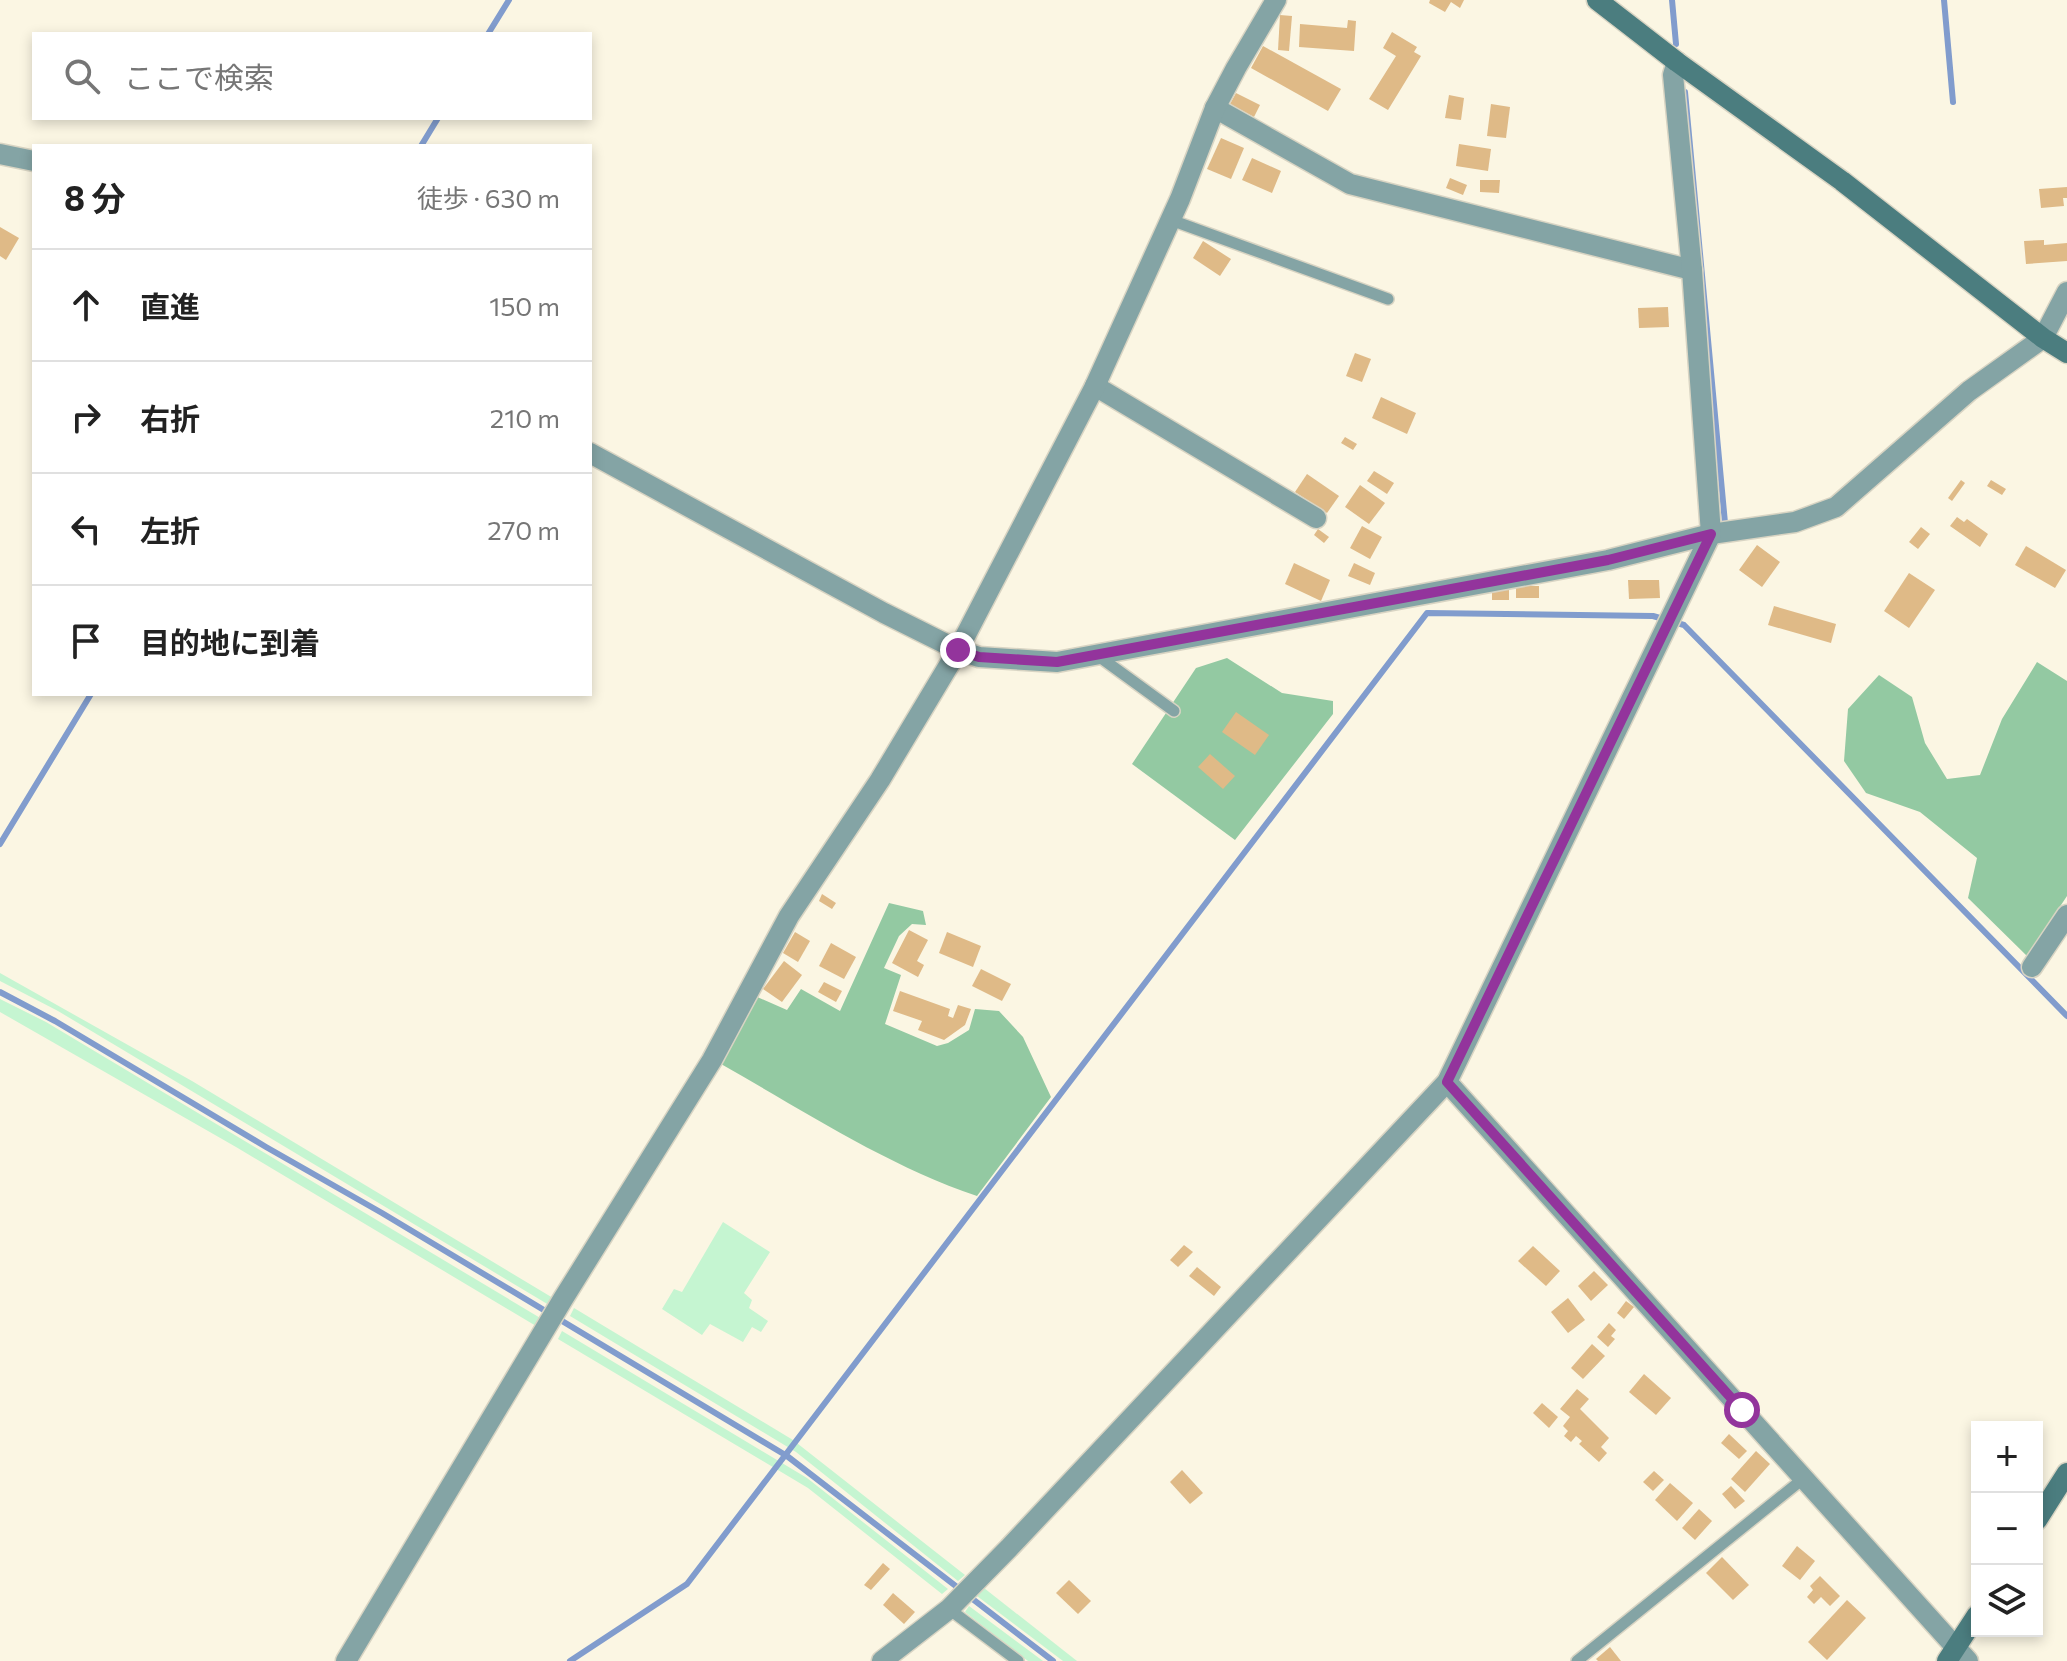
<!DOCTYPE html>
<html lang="ja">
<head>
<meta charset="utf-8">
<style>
	:root { --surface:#fff; --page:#f2f2f2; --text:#222; --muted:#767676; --line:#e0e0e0 }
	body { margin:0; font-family:Commissioner,"Noto Sans JP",sans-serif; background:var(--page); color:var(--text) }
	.controls { position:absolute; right:24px; bottom:24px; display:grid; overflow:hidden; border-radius:0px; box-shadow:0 4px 12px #0003 }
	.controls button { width:72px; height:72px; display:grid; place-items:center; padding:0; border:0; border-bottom:2px solid var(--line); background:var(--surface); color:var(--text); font:40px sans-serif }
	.stop { position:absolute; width:24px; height:24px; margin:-18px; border:6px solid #93349c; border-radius:50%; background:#fff }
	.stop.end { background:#93349c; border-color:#fff; box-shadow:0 2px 8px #0008 }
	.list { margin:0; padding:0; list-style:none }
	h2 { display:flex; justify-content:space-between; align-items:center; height:104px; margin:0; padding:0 32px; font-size:34px }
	h2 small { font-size:26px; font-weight:400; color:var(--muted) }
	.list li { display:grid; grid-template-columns:52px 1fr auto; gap:24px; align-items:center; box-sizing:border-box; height:112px; padding:0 32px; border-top:2px solid var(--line) }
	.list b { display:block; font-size:30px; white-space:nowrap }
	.list em { font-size:26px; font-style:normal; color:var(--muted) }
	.icon { flex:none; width:44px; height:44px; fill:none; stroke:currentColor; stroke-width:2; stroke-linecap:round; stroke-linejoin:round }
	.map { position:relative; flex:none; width:2067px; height:1661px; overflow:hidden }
	.search { position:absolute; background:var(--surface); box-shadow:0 4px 12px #0003; left:32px; top:32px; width:560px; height:88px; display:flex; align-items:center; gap:20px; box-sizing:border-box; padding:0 28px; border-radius:0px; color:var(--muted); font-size:30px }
	.panel { position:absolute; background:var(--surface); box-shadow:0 4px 12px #0003; left:32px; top:144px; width:560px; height:552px; border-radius:0px }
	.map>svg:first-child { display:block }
</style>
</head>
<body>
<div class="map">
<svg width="2067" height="1661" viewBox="0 0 2067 1661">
	<rect width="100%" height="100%" fill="#fbf6e3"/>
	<g fill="#c5f5d1">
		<polygon points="0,973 192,1081 553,1298 549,1305 58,1011 0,981"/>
		<polygon points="0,999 46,1022 542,1319 536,1326 236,1147 0,1012"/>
		<polygon points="723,1222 770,1252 744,1293 752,1300 749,1308 768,1321 761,1332 752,1327 743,1342 710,1324 702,1335 662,1309 674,1289 682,1292"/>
		<polygon points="574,1308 793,1440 965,1575 958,1581 796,1452 570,1316"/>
		<polygon points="562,1331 807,1478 948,1589 942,1594 808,1488 558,1339"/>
		<polygon points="984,1588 1077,1661 1063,1661 977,1596"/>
		<polygon points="969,1606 1043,1661 1028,1661 965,1612"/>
	</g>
	<g fill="#93c9a2">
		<polygon points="1227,658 1282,693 1333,701 1333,714 1235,840 1132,764 1196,668"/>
		<polygon points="2037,662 2067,681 2067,896 2027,956 1968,898 1977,858 1920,812 1866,793 1844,761 1848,709 1879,675 1912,697 1925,743 1947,779 1980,775 2002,719"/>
		<path d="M889 903 923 911 926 925 912 924 899 936 884 968 901 975 885 1024 937 1046 948 1043 969 1030 975 1009 999 1011 1023 1037 1051 1097 977 1196C886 1165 804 1111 721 1064L755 996 787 1010 801 989 840 1011Z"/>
	</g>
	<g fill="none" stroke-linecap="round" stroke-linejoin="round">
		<g stroke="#819ccd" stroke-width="6">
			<polyline points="1672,0 1676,44"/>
			<polyline points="1944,0 1953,102"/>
			<polyline points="488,34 509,0"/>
			<polyline points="1685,92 1725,523"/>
			<polyline points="421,146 438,118"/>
			<polyline points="0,844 91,694"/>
			<polyline points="0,992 55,1021 266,1147 382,1213 787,1456 1053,1661"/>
			<polyline points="570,1661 687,1584 1427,613 1653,616 1684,625 2067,1016"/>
		</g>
	</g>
	<g fill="#dfba87">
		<polygon points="1430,0 1464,0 1460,8 1451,2 1445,12 1429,3"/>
		<polygon points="1280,15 1292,16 1289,51 1278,50"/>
		<polygon points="1348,20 1356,21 1354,51 1299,47 1300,24 1347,28"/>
		<polygon points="1392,32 1417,47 1414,52 1421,56 1388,110 1369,99 1396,56 1383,48"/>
		<polygon points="1263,46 1341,89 1328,111 1251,68"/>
		<polygon points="1236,93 1260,105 1254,117 1230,104"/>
		<polygon points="1449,95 1464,98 1461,120 1445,118"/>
		<polygon points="1491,104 1510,107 1506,138 1487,136"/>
		<polygon points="1221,138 1244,148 1231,179 1207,169"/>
		<polygon points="1459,144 1491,149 1488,171 1456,166"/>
		<polygon points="1252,158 1281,171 1272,193 1242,180"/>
		<polygon points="1450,178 1467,185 1463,195 1446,188"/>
		<polygon points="1480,180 1500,180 1499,193 1480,192"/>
		<polygon points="2067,187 2067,198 2063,198 2064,206 2041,208 2039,189"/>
		<polygon points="0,227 19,238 6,260 0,256"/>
		<polygon points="2044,240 2044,245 2067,243 2067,261 2026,264 2024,241"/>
		<polygon points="1203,241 1231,259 1220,276 1193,258"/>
		<polygon points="1668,307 1669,327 1639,328 1638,308"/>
		<polygon points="1355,353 1371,359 1362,382 1346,376"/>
		<polygon points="1381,397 1416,413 1407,434 1372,418"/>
		<polygon points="1345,437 1357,444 1353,450 1341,443"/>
		<polygon points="1374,471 1394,483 1387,494 1367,481"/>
		<polygon points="1307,474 1339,496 1327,513 1295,492"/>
		<polygon points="1961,480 1965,483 1952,501 1948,498"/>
		<polygon points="1991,480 2006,489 2002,495 1987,486"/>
		<polygon points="1360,485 1385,503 1369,524 1345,507"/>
		<polygon points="1957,517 1964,522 1967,519 1988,534 1980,547 1950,526"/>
		<polygon points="1362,526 1382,537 1370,559 1350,548"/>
		<polygon points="1921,527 1930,534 1918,549 1909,542"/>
		<polygon points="1318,529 1329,537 1324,543 1314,535"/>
		<polygon points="1757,545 1780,562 1762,587 1739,570"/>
		<polygon points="2026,546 2066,570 2055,588 2015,565"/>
		<polygon points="1294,563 1330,580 1321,601 1285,584"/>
		<polygon points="1354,563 1375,573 1370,585 1348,576"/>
		<polygon points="1909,573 1935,590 1909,628 1884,611"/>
		<polygon points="1628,580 1659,580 1660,598 1629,599"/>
		<rect x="1516" y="586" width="23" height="12"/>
		<rect x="1492" y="590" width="17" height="10"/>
		<polygon points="1774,606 1836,624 1831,643 1768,625"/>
		<polygon points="1236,712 1269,735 1255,755 1222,732"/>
		<polygon points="1210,754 1235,776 1223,789 1198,767"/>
		<polygon points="822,894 836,903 832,909 819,901"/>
		<polygon points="909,930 928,940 917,961 924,965 918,977 892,963"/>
		<polygon points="795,932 810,941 798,962 783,953"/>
		<polygon points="947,932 981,946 973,967 939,953"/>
		<polygon points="831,943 856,957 844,979 819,966"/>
		<polygon points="784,961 802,975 782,1002 763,989"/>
		<polygon points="981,969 1011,984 1002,1001 972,986"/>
		<polygon points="824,982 842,991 836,1002 818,992"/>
		<polygon points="900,991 950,1009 948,1016 953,1018 958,1005 971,1009 965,1025 944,1040 918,1030 922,1021 893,1011"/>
		<polygon points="1184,1245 1193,1252 1178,1267 1170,1260"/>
		<polygon points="1533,1246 1560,1271 1546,1286 1518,1261"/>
		<polygon points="1197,1267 1221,1287 1214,1296 1189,1276"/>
		<polygon points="1594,1271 1608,1285 1591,1301 1578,1286"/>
		<polygon points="1568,1298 1585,1320 1568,1333 1551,1312"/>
		<polygon points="1626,1301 1634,1307 1624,1319 1617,1313"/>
		<polygon points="1609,1323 1616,1330 1611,1336 1615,1339 1608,1347 1597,1337"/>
		<polygon points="1592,1344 1605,1356 1583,1379 1571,1368"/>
		<polygon points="1644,1374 1671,1398 1656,1415 1629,1392"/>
		<polygon points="1577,1389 1589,1399 1580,1409 1609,1438 1601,1447 1607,1453 1599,1462 1579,1444 1582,1441 1576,1436 1571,1442 1564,1436 1568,1431 1563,1426 1570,1417 1560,1409"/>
		<polygon points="1542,1403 1558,1417 1549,1428 1533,1413"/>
		<polygon points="1729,1434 1747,1451 1739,1459 1721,1443"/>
		<polygon points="1756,1451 1770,1464 1745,1492 1731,1479"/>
		<polygon points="1182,1470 1203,1493 1190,1504 1170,1482"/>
		<polygon points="1654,1471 1664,1480 1653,1491 1643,1482"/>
		<polygon points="1670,1483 1693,1503 1677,1521 1655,1500"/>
		<polygon points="1731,1486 1745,1501 1735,1509 1722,1494"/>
		<polygon points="1699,1509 1712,1521 1695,1540 1682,1528"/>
		<polygon points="1797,1546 1815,1561 1800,1580 1782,1566"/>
		<polygon points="1722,1557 1749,1585 1733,1600 1706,1573"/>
		<polygon points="883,1563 890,1569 871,1590 864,1585"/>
		<polygon points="1820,1576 1840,1596 1830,1606 1821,1597 1814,1604 1807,1597 1813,1590 1810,1586"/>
		<polygon points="1069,1580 1091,1601 1078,1614 1056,1593"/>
		<polygon points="893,1593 915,1612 904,1624 883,1605"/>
		<polygon points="1847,1600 1866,1618 1827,1660 1808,1642"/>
		<polygon points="1610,1647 1621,1661 1598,1661 1596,1659"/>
	</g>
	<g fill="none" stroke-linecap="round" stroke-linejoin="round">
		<defs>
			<g id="lane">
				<polyline points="1171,220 1388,299"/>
				<polyline points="1097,655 1174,711"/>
				<polyline points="949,1609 1018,1661"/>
				<polyline points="1577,1661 1804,1478"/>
			</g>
			<g id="street">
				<polyline points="1215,108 1350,184 1692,270"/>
				<polyline points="0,154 34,161"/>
				<polyline points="1095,386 1316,518"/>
				<polyline points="590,453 884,613 958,650 979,657 1057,662 1608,560 1711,534 1795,522 1836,507 1969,391 2043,338 2067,292"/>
				<polyline points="2032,967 2067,915"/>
				<polyline points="1447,1082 1968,1661"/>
				<polyline points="346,1661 563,1299 712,1060 789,916 880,780 958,650 1095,386 1180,199 1215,108 1236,68 1276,0"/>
				<polyline points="882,1661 949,1609 1009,1548 1447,1082 1711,534 1692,270 1673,75 1677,62"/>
			</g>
			<g id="secondary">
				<polyline points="1597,0 1677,62 1842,181 2043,338 2067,353"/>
				<polyline points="2037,1520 2067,1473"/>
				<polyline points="1947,1661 1977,1615"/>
			</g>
		</defs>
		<use href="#lane" stroke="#d8d4c3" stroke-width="14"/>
		<use href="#street" stroke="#d8d4c3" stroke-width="23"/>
		<use href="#secondary" stroke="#d8d4c3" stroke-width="23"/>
		<use href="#lane" stroke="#84a4a5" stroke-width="11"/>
		<use href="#street" stroke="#84a4a5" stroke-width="20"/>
		<use href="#secondary" stroke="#4b7d7f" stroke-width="20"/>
	</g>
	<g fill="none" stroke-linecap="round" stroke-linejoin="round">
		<polyline stroke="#93349c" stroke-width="10" points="958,650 979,657 1057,662 1608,560 1711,534 1447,1082 1742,1410"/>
	</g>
</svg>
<div class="controls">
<button>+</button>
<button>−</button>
<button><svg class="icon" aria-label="layers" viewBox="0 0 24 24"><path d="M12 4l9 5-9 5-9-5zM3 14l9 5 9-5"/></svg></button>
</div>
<div class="stop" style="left:1742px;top:1410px"></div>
<div class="stop end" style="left:958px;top:650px"></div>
<div class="search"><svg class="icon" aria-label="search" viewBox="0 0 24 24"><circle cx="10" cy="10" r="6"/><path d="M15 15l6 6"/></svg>ここで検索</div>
<section class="panel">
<h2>8 分<small>徒歩 · 630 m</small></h2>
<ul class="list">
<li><svg class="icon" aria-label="ahead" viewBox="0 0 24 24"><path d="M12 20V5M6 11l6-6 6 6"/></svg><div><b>直進</b></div><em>150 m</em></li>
<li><svg class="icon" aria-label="right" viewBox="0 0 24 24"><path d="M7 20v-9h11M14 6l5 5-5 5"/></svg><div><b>右折</b></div><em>210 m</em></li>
<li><svg class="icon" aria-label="left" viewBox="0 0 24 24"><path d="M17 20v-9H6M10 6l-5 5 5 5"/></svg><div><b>左折</b></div><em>270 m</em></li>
<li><svg class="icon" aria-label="arrive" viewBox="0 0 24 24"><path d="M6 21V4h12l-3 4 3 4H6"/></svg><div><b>目的地に到着</b></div></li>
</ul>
</section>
</div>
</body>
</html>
